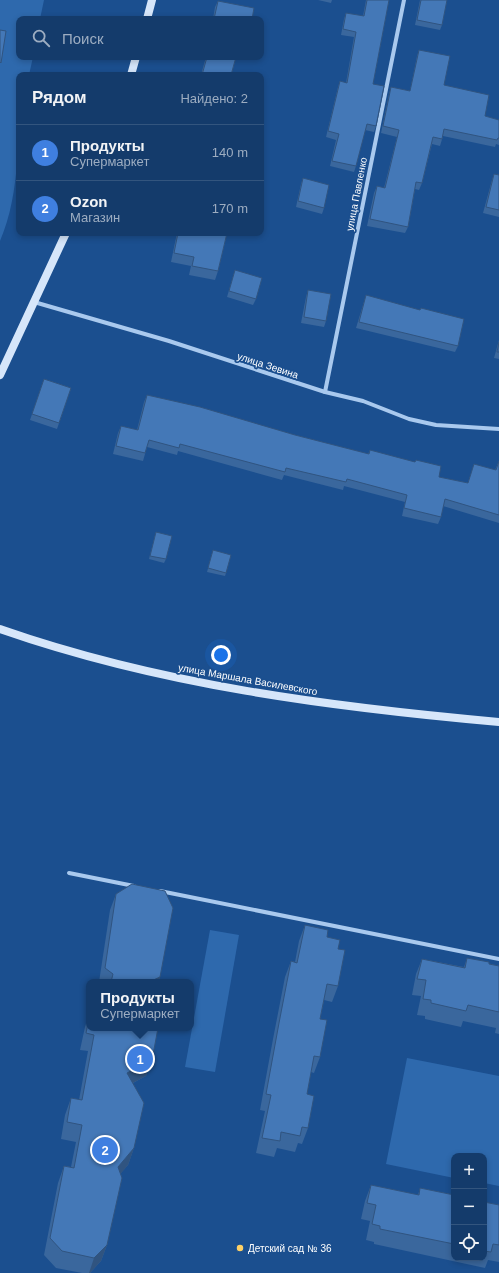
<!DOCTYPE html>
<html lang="ru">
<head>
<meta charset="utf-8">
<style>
	:root { --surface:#143b6b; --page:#1d4271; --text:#f1f3f6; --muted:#9dadc1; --line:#33557e; --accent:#ffd166 }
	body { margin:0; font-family:Arial,sans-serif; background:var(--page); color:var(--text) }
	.controls { position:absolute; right:12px; bottom:12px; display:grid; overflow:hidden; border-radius:8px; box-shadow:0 2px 6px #0003 }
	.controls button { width:36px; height:36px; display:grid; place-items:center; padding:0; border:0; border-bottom:1px solid var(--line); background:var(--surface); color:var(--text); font:20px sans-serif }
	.you { position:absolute; left:221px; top:655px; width:14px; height:14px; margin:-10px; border:3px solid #fff; border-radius:50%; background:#1a73e8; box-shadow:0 0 0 6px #1a73e833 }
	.badge { display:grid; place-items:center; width:26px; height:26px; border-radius:50%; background:var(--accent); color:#fff; font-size:13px; font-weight:700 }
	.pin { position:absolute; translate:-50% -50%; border:2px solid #fff; box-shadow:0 1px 4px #0006 }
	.popup { position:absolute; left:86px; top:979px; width:108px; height:52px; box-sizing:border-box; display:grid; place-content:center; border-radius:8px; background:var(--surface); filter:drop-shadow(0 1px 3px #0005); font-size:13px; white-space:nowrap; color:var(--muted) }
	.popup b { font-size:15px; color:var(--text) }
	.popup::after { content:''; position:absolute; left:50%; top:100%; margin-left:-8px; border:8px solid transparent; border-top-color:var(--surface) }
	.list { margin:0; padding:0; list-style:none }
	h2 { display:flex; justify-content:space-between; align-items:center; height:52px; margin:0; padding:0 16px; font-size:17px }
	h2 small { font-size:13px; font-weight:400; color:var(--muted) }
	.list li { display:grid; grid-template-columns:26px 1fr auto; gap:12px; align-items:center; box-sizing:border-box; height:56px; padding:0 16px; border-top:1px solid var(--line) }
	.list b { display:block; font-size:15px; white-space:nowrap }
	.list p { margin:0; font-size:13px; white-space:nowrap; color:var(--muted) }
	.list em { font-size:13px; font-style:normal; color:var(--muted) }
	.icon { flex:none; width:22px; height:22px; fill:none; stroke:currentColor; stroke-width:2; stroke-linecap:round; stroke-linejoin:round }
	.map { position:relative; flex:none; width:499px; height:1273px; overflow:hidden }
	.search { position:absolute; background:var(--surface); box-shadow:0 2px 6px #0003; left:16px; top:16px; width:248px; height:44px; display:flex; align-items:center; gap:10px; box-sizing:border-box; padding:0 14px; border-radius:8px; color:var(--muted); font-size:15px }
	.panel { position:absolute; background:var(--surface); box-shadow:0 2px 6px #0003; left:16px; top:72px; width:248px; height:164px; border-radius:8px }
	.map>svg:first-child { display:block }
</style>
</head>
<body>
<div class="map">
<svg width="499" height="1273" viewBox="0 0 499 1273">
	<rect width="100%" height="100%" fill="#1b4f8f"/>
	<g fill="#2e69ad">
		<path d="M0 0H44L40 19H19V57H33L29 75H19C19 128 21 193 0 241Z"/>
		<polygon points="210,930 239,935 215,1072 185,1067"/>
		<polygon points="407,1058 499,1076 499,1186 484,1183 484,1156 454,1156 454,1178 386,1164"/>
	</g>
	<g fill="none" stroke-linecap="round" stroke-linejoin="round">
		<g stroke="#a9c9ee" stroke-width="4">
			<polyline points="34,302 169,341 325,392 363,401 409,419 436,425 499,429"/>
			<polyline points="325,392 404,0"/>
			<polyline points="69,873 134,886"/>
			<polyline points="160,891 499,959"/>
		</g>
		<g stroke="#d6e6fa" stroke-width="8">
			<polyline points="147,19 152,0"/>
			<polyline points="131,75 136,57"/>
			<polyline points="0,375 66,233"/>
			<path d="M0 629C160 685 331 707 499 722"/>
		</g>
	</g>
	<g fill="#3a679d">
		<polygon points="318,0 332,0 331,3"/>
		<polygon points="366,0 389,0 373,84 376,126 374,132 365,130 356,166 354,172 330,166 336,140 326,137 338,87 340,81 346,83 354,37 341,35 344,19 346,13 363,16"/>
		<polygon points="420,0 447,0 442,25 440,30 415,25"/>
		<polygon points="218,1 252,19 213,19 215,7"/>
		<polygon points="419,50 444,85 485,116 499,120 499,145 496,144 495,147 443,136 440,146 432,144 422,183 419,190 415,189 408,227 405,233 367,226 374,193 377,186 384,188 397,137 381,133 389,94 391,87 410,91 417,56"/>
		<polygon points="206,57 236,57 231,75 201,75"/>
		<polygon points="494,174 499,175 499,217 483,213 492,180"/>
		<polygon points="303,178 324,208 322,214 296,207 301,184"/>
		<polygon points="177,233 227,233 218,271 215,280 189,275 191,266 171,262"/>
		<polygon points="235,270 256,299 253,305 227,297"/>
		<polygon points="308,290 326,321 324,327 301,323 306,297"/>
		<polygon points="366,295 458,346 455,352 356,328"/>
		<polygon points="499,340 499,359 494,358"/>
		<polygon points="44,379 71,388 57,429 30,420"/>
		<polygon points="147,395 295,435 368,454 370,450 439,477 468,483 474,464 495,470 499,461 499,523 443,506 441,517 438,524 402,516 405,502 344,486 343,490 284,475 282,480 178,451 177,455 147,447 143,461 113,454 118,433 121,426 137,430 144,402"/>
		<polygon points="156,532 166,559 164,563 149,559"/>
		<polygon points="213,550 226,573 225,576 207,572"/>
		<polygon points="116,894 160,977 158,982 99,982 110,910"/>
		<polygon points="305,925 327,937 338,949 338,986 332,1002 324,1000 320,1019 320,1057 314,1073 311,1072 307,1094 308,1128 302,1144 298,1143 295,1152 277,1148 274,1157 256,1153 265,1111 260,1110 273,1039 285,977 291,961 295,962 299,941"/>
		<polygon points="467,958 499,966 499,1034 495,1033 496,1028 463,1021 461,1027 425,1019 425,1016 417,1015 421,996 412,995 416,974 422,959 464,967"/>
		<polygon points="89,1015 89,1028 152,1060 146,1076 133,1083 134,1148 128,1165 120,1174 107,1245 101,1261 90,1273 82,1273 56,1268 44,1255 58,1183 64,1166 71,1167 76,1142 61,1139 65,1115 71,1098 79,1100 88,1051 80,1050 85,1027"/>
		<polygon points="371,1185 418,1195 420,1188 454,1195 454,1258 484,1258 484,1202 499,1205 499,1262 488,1260 485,1268 374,1244 374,1242 366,1240 370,1221 361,1219 365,1201"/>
	</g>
	<g fill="#305480">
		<polygon points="160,977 158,982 149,982"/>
		<polygon points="152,1060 146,1076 121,1089 127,1073"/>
		<polygon points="134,1148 128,1165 112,1184 118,1167"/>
		<polygon points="107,1245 101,1261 90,1273 89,1273 94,1258"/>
	</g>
	<g fill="#4478b7" stroke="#305480">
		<polygon points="367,0 389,0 373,84 384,86 376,126 367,124 356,166 332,161 339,134 328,131 340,81 347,83 356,32 343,29 346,13 364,16"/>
		<polygon points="421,0 447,0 442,25 417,20"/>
		<polygon points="218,1 254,8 252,19 214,19"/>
		<polygon points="0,30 6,31 1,63 0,62"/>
		<polygon points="419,50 450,56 444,85 489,95 485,116 499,120 499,138 498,138 497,140 444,129 442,139 433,137 422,183 416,182 408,227 370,219 377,186 385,188 399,130 383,126 391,87 410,91"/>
		<polygon points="207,57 236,57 231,75 202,75"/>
		<polygon points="494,174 499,175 499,210 486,207"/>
		<polygon points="303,178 329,185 324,208 298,201"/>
		<polygon points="178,233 227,233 218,271 192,266 194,257 174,253"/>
		<polygon points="235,270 262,278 256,299 229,291"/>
		<polygon points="308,290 331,294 326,321 304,317"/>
		<polygon points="366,295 420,310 421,308 464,319 458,346 359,322"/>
		<polygon points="499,342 499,352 497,352"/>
		<polygon points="44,379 71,388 59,423 32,414"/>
		<polygon points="147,395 200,407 295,435 369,454 370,450 415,462 416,460 441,466 439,477 468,483 474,464 496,470 499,461 499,515 445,499 441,517 404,508 407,495 347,479 346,482 286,468 285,472 180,444 179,448 149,440 145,453 116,446 121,426 138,430"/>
		<polygon points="156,532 172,536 166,559 150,556"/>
		<polygon points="213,550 231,555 226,573 208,568"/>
		<polygon points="132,884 165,891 173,908 160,977 149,982 111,982 113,974 105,968 116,894"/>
		<polygon points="305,925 328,930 327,937 340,940 338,949 345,950 338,986 327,984 320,1019 327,1020 320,1057 314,1056 307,1094 314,1096 308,1128 302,1127 300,1136 281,1132 280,1141 262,1138 271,1095 266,1094 279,1023 291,961 297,963"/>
		<polygon points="467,958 489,962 489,964 499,966 499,1012 468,1005 466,1011 431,1003 431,1000 423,999 426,980 417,979 422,959 465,968"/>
		<polygon points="89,1019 89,1028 158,1028 152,1060 127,1073 144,1103 134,1148 118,1167 122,1178 107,1245 94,1258 62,1251 50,1238 64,1166 74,1168 82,1125 67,1122 71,1098 82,1100 94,1035 86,1033"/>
		<polygon points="371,1185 419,1195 420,1188 454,1195 454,1244 380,1229 380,1226 372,1224 376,1205 367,1203"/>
		<polygon points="484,1202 499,1205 499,1245 493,1244 491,1252 484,1251"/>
	</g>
	<circle fill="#ffd166" stroke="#1b4f8f" stroke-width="1.5" cx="240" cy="1248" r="4"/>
	<g text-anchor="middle" stroke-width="3.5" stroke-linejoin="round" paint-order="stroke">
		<g font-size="10" fill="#fff" stroke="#1b4f8f">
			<text transform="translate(356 194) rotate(-79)" y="4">улица Павленко</text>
			<text transform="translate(268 365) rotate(18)" y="4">улица Зевина</text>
			<text transform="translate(248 679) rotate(10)" y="4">улица Маршала Василевского</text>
		</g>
		<g font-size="10" fill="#fff" stroke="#1b4f8f" text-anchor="start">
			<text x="248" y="1252">Детский сад № 36</text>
		</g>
	</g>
</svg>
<div class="controls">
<button>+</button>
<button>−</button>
<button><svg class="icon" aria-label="locate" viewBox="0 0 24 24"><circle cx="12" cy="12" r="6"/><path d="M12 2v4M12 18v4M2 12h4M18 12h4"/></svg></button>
</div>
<div class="you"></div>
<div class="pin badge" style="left:140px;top:1059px;background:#3f7fe0">1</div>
<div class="popup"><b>Продукты</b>Супермаркет</div>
<div class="pin badge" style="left:105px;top:1150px;background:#3f7fe0">2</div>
<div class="search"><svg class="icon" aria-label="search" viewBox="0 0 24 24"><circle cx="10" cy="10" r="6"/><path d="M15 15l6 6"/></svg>Поиск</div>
<section class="panel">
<h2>Рядом<small>Найдено: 2</small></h2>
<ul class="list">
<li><span class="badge" style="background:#3f7fe0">1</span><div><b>Продукты</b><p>Супермаркет</p></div><em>140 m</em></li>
<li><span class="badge" style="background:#3f7fe0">2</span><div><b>Ozon</b><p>Магазин</p></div><em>170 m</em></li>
</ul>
</section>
</div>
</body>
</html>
